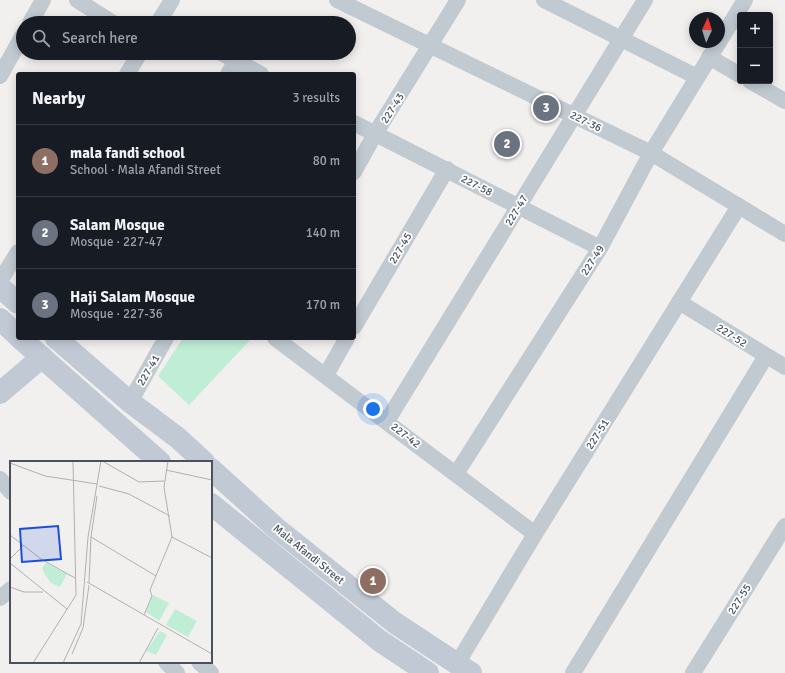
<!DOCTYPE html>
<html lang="en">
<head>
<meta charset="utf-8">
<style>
	:root { --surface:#171b24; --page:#20242c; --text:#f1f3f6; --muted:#9ea1a6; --line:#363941; --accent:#7c3aed }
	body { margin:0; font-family:Signika,sans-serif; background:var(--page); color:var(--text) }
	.controls { position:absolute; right:12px; top:12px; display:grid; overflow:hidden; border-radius:4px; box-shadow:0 2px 10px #0003 }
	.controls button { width:36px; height:36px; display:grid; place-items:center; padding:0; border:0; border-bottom:1px solid var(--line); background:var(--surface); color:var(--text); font:20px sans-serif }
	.compass { position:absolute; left:689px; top:12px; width:36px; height:36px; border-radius:50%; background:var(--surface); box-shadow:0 2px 10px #0003; rotate:4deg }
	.you { position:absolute; left:373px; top:409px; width:14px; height:14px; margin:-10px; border:3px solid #fff; border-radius:50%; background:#1a73e8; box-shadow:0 0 0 6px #1a73e833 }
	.badge { display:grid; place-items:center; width:26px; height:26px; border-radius:50%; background:var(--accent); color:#fff; font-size:13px; font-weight:700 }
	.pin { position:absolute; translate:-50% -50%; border:2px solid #fff; box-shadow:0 1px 4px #0006 }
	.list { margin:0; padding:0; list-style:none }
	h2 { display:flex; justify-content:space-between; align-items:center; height:52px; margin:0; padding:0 16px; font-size:17px }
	h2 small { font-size:13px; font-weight:400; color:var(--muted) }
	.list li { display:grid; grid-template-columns:26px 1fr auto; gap:12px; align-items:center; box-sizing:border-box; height:72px; padding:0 16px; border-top:1px solid var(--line) }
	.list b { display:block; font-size:15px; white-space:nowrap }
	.list p { margin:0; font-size:13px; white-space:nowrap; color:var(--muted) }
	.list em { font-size:13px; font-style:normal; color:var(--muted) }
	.icon { flex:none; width:22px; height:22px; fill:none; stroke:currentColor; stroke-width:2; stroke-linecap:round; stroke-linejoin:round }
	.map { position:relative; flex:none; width:785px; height:673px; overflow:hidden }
	.search { position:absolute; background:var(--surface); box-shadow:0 2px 10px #0003; left:16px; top:16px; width:340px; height:44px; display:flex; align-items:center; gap:10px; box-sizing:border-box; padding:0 14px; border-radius:22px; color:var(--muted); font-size:15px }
	.panel { position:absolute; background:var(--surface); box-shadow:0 2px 10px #0003; left:16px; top:72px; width:340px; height:268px; border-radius:4px }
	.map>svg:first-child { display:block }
</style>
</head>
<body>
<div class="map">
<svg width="785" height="673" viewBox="0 0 785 673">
	<rect width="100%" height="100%" fill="#f2f0ef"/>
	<polygon fill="#c0edd5" points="183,338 252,338 189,405 158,376"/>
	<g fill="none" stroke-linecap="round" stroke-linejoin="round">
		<g stroke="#c1c9d1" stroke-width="16">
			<polyline points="77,0 113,23"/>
			<polyline points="337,0 651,153 785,234"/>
			<polyline points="544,0 697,77"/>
			<polyline points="30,23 43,0"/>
			<polyline points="158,23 172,0"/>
			<polyline points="719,42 745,0"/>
			<polyline points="221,53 261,74"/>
			<polyline points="709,57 740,75"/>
			<polyline points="127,74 140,53"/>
			<polyline points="228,74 236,61"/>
			<polyline points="0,76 23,35"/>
			<polyline points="750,81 785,101"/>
			<polyline points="354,123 600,248"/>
			<polyline points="354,172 375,134 458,0"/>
			<polyline points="0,281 18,252"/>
			<polyline points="679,302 785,367"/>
			<polyline points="354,327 447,169"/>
			<polyline points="275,338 535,534"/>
			<polyline points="326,375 347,338"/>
			<polyline points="130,402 166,338"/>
			<polyline points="387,421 645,0"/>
			<polyline points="456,474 600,248 651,153 719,42"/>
			<polyline points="0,479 11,492"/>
			<polyline points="0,598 11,589"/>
			<polyline points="166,662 177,673"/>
			<polyline points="199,662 211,673"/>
			<polyline points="457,664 535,534 739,206"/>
			<polyline points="573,673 766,356"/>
			<polyline points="693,673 785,526"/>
		</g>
		<g stroke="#c1c9d5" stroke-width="22">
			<polyline points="0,287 18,303"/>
			<polyline points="0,319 18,336"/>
			<polyline points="20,338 160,462"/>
			<polyline points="56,338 130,402 178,438 204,462"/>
			<polyline points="0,393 42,357"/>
			<polyline points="211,469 276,528 395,623 471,673"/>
			<polyline points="211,504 380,641 428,673"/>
		</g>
	</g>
	<g text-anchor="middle" stroke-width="3.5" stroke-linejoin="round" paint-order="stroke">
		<g font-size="11" fill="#48515c" stroke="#fff">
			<text transform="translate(392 108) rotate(-58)" y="4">227-43</text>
			<text transform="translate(586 121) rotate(26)" y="4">227-36</text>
			<text transform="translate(477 185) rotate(27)" y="4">227-58</text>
			<text transform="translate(516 210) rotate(-59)" y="4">227-47</text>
			<text transform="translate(400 248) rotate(-60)" y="4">227-45</text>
			<text transform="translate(592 260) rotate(-58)" y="4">227-49</text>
			<text transform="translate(732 335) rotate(32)" y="4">227-52</text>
			<text transform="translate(148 370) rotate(-60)" y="4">227-41</text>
			<text transform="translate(597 434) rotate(-58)" y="4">227-51</text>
			<text transform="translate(406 435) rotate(37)" y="4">227-42</text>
			<text transform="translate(309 554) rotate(39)" y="4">Mala Afandi Street</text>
			<text transform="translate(739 599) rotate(-58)" y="4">227-55</text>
		</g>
	</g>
	<g transform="translate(10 461)">
		<rect width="202" height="202" fill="#f2f0ef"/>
		<path d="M36 102 57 113 50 126 41 122 34 112 32 107ZM143 134 159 142 149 160 136 151ZM165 148 187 160 178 176 156 164ZM150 170 157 174 146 194 136 190Z" fill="#c0edd5"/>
		<path fill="none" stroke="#aeb0b4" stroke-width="1" d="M94 1 129 21 154 20M0 2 35 15 87 23M156 9 202 19M89 25 119 33 160 55M0 74 31 98 65 117M81 76 146 115M162 76 202 97M0 98 13 85M0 102 57 148M77 121 202 193M79 122 81 76 87 35M0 126 14 131H33M134 154 142 135 140 129 162 76 154 26 158 0M62 193 73 167 79 124M23 202 66 134 63 0M53 202 71 163 78 76 91 0M129 202 148 167"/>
		<path fill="#1d4ed8" fill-opacity="0.15" stroke="#1d4ed8" stroke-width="2" d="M48 65 51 98 12 101 10 68Z"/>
		<rect width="202" height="202" fill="none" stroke="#48515c" stroke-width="2"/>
	</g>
</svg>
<div class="controls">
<button>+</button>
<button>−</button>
</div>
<svg class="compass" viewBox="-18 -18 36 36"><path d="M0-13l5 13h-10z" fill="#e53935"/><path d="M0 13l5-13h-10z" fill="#9ea1a6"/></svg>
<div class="you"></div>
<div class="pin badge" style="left:373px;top:581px;background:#8d6e63">1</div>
<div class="pin badge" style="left:507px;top:144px;background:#6b7280">2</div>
<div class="pin badge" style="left:546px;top:108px;background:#6b7280">3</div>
<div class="search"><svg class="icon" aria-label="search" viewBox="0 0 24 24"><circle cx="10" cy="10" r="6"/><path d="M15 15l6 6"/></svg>Search here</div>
<section class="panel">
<h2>Nearby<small>3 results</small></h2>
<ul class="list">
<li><span class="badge" style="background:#8d6e63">1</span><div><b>mala fandi school</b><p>School · Mala Afandi Street</p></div><em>80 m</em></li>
<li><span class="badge" style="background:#6b7280">2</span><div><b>Salam Mosque</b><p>Mosque · 227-47</p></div><em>140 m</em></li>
<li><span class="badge" style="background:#6b7280">3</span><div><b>Haji Salam Mosque</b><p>Mosque · 227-36</p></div><em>170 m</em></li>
</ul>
</section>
</div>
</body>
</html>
